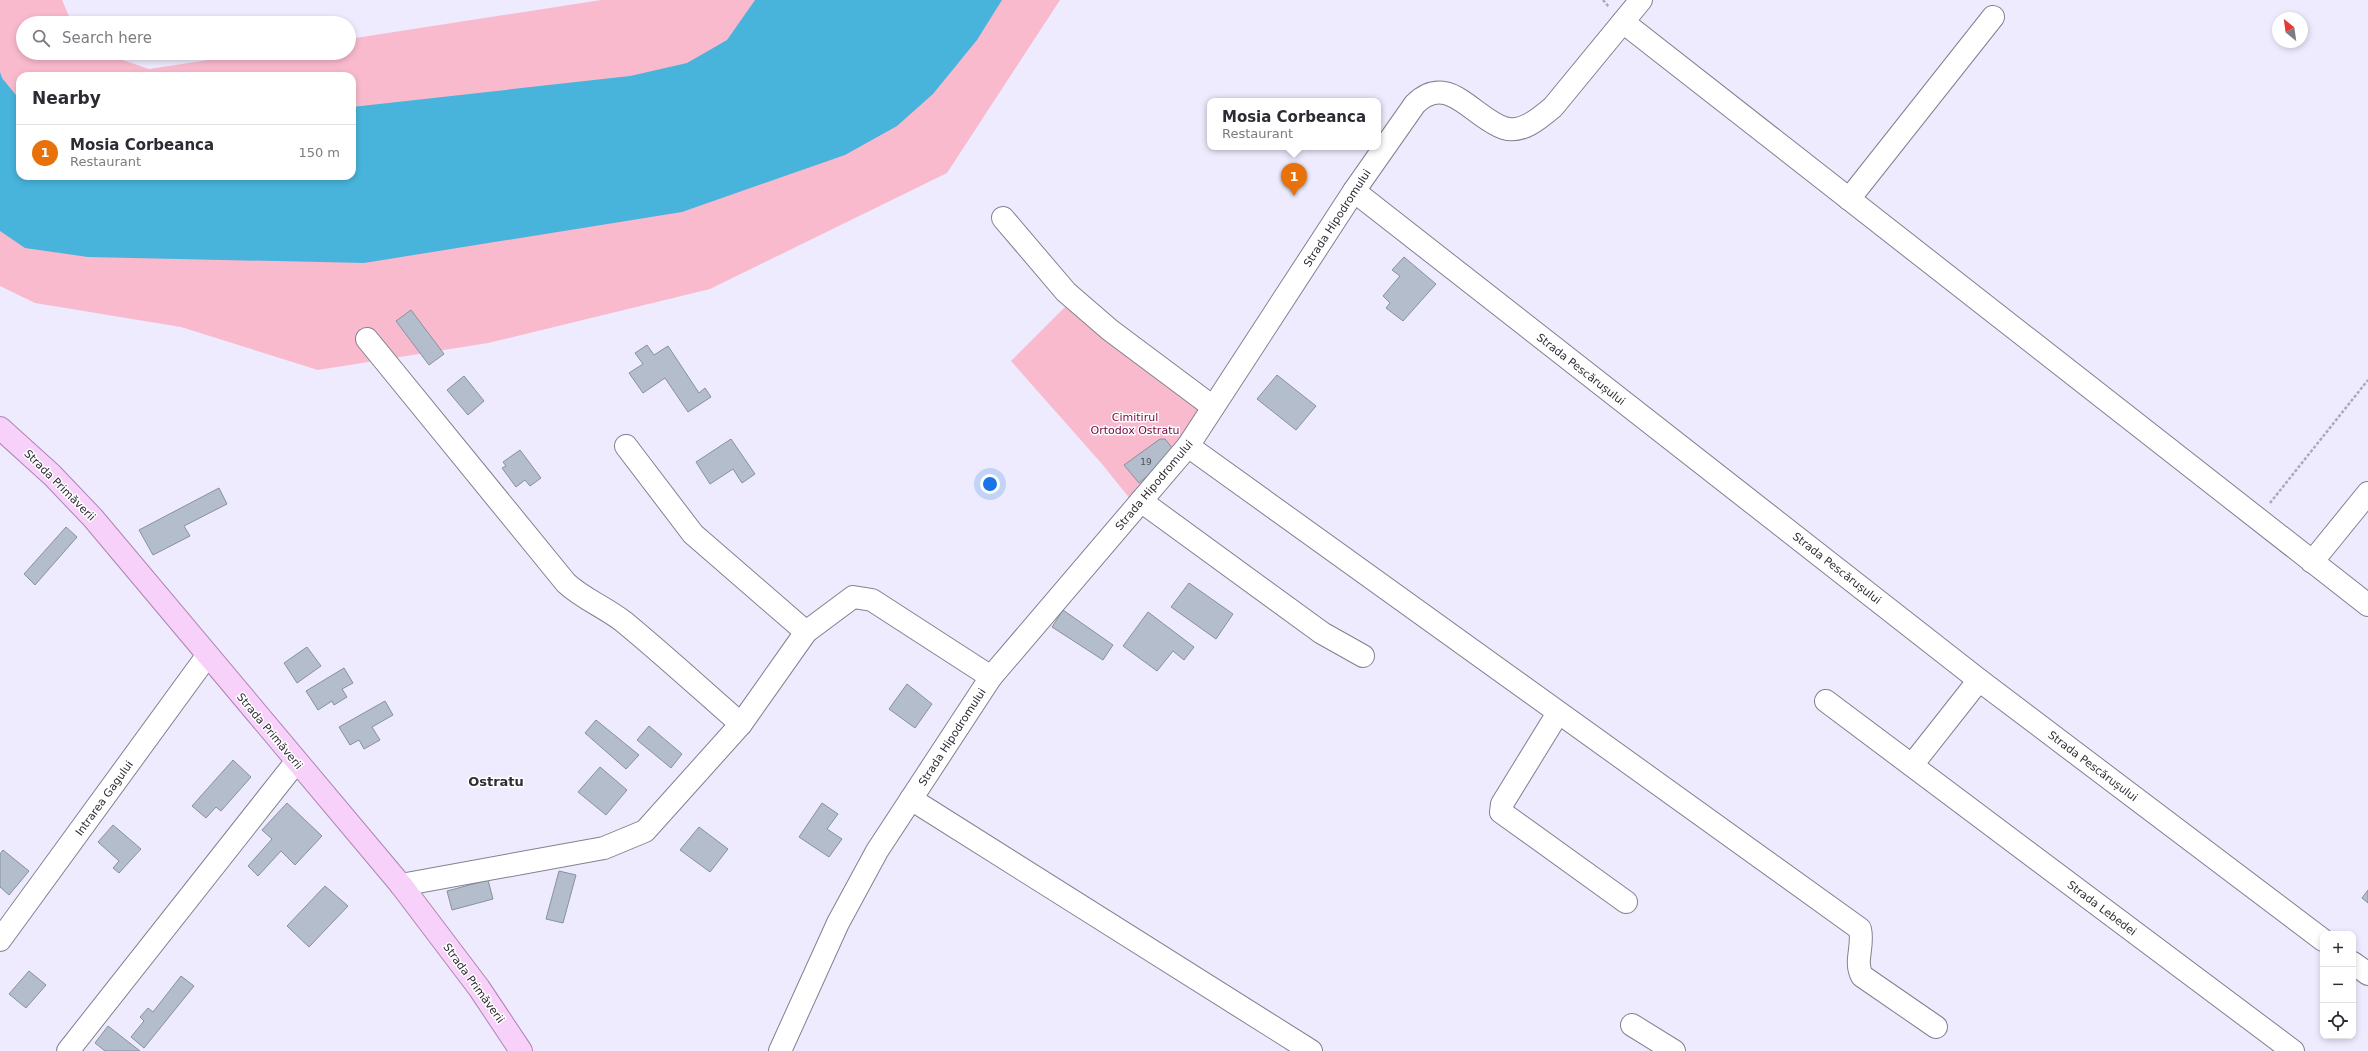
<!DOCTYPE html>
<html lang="en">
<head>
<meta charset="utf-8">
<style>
	:root { --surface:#fff; --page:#f2f2f3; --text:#2b2b33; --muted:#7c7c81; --line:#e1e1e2; --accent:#46600e }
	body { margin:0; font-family:"DejaVu Sans",sans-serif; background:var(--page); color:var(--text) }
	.controls { position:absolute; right:12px; bottom:12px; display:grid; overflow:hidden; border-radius:8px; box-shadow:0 2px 6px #0003 }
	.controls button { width:36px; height:36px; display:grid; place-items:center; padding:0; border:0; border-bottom:1px solid var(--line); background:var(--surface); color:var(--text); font:20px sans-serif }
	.compass { position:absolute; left:2272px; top:12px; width:36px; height:36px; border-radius:50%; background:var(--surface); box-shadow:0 2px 6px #0003; rotate:331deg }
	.you { position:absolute; left:990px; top:484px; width:14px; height:14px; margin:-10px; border:3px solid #fff; border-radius:50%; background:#1a73e8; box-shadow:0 0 0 6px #1a73e833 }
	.badge { display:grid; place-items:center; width:26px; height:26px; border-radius:50%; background:var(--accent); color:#fff; font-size:13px; font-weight:700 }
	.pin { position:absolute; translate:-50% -33px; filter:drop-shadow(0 1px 2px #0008) }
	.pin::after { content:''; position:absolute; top:21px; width:14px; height:12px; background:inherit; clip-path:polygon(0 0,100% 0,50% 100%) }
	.popup { position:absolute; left:1207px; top:98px; width:174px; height:52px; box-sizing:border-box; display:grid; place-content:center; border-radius:8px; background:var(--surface); filter:drop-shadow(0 1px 3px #0005); font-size:13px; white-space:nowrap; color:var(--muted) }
	.popup b { font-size:15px; color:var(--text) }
	.popup::after { content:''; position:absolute; left:50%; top:100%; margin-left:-8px; border:8px solid transparent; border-top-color:var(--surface) }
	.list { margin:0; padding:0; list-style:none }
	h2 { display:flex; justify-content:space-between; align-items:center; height:52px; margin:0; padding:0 16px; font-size:17px }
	h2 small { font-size:13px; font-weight:400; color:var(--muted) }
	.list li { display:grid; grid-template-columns:26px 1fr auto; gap:12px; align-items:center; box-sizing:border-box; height:56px; padding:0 16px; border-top:1px solid var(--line) }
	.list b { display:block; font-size:15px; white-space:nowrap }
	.list p { margin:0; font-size:13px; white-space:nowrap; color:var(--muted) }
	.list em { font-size:13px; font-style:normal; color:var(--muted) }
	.icon { flex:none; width:22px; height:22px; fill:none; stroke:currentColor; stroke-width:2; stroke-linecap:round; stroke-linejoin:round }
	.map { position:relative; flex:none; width:2368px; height:1051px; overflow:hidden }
	.search { position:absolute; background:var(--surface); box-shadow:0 2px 6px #0003; left:16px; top:16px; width:340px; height:44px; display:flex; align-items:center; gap:10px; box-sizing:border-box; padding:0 14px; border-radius:22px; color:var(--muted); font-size:15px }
	.panel { position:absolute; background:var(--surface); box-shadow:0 2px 6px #0003; left:16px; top:72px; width:340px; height:108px; border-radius:12px }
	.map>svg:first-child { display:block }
</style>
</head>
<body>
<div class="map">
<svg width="2368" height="1051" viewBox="0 0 2368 1051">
	<rect width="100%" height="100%" fill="#edebfd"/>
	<g fill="#fabace" fill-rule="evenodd">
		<path d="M0 0H62L72 23H23V53H102L149 69 255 53H349V39L601 0H1060L947 173 710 289 488 343 318 370 181 327 35 303 0 286ZM20 76H352V176H20Z"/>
		<polygon points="1067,305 1201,409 1135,505 1102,464 1011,361"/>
	</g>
	<polygon fill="#48b4db" points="755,0 1002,0 977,40 933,94 897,126 845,155 682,212 364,263 88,257 25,248 0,231 0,72 2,78 20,100 20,176 352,176 352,107 630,76 687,63 727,40"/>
	<g fill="#b3bdcc" stroke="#87919f">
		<polygon points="1404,257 1436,284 1403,321 1386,308 1390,303 1383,296 1400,276 1392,270"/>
		<polygon points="411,310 444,354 429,365 396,321"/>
		<polygon points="647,345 654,355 668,346 699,393 705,388 711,397 688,412 665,378 643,393 629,373 643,364 635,353"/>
		<polygon points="1277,375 1316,406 1296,430 1257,399"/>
		<polygon points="464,376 484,401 468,415 447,390"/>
		<polygon points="731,439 755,474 742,483 733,469 710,484 696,462"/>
		<polygon points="1160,439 1165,439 1173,449 1168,459 1139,483 1124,465"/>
		<polygon points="520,450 541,478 530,486 525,480 516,487 502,468 506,466 503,462"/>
		<polygon points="219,488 227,504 184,526 190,536 153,555 139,530"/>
		<polygon points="66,527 77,537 35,585 24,574"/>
		<polygon points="1189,583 1233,614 1216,639 1171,607"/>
		<polygon points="1063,610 1113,645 1103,660 1052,627"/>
		<polygon points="1148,612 1194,647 1184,660 1173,651 1157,671 1123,646"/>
		<polygon points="307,647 321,666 297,683 284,663"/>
		<polygon points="344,668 353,683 342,689 347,697 334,705 332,701 318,710 306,691"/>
		<polygon points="907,684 932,704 915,728 889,709"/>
		<polygon points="385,701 393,715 372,727 380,740 364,749 359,740 350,745 339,727"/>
		<polygon points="596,720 639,755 626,769 585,733"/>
		<polygon points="649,726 682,754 671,768 637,740"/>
		<polygon points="233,760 251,777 221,811 216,807 206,818 192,806"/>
		<polygon points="600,767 627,790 606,815 578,792"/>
		<polygon points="287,803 322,836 295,865 281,851 258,876 248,866 272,839 262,830"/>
		<polygon points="822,803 838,814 827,829 842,839 829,857 799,837"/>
		<polygon points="113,825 141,849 119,873 113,868 119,861 98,842"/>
		<polygon points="699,827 728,849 710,872 680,850"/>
		<polygon points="3,850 29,871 9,895 0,887 0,854"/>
		<polygon points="559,871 576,875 563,923 546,919"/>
		<polygon points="488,880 493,899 452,910 447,891"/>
		<polygon points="325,886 348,906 309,947 287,926"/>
		<polygon points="2368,890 2368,903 2362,898"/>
		<polygon points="29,971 46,985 26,1008 9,994"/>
		<polygon points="181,976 194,986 144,1048 131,1037 144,1021 140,1017 148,1008 153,1012"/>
		<polygon points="108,1026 140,1051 105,1051 95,1043"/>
	</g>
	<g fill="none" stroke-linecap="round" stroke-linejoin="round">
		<defs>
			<g id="minor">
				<polyline points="1623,22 2368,605"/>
				<polyline points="1354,191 1979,680 2323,940"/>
				<polyline points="1849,199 1993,17"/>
				<polyline points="1003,218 1066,292 1110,330 1213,407"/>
				<path d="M367 339 566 583C583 599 605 607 624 622 664 655 702 690 741 724"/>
				<polyline points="626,446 693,534 806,632"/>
				<path d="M1188 446 1860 929C1864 947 1854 961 1862 976L1936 1027"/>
				<polyline points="1141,501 1322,633 1363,656"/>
				<polyline points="2312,562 2368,493"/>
				<polyline points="1826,701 2293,1051"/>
				<polyline points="1558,713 1502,804 1501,812 1626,902"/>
				<polyline points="1912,765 1979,680"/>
				<polyline points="911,799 1311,1051"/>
				<polyline points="401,885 604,848 645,831 741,724 806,632 853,597 872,600 991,677"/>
				<polyline points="0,940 207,656"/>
				<polyline points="2353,963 2368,974"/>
				<polyline points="1632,1025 1674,1051"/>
				<polyline points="68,1051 296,762"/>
				<path d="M780 1051 838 923 877 851 991 677 1188 446 1354 191 1415 104C1448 71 1473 118 1504 128 1522 134 1540 118 1553 107L1641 0"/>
			</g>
			<polyline id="major" points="0,428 52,475 93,518 401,885 479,988 521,1051"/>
		</defs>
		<use href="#minor" stroke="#828090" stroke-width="24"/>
		<use href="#major" stroke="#ae84b3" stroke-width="24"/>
		<g stroke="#aba9b7" stroke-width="2.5" stroke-dasharray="3 2" stroke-linecap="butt">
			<polyline points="1603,0 1609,7"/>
			<polyline points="2270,503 2368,380"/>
		</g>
		<use href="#minor" stroke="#fff" stroke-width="22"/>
		<use href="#major" stroke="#f8d1fa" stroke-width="22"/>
	</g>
	<g text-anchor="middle" stroke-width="3" stroke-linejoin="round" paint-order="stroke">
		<g font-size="9" fill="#4f525a">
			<text x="1146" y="465">19</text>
		</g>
		<g font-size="11" fill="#2e2e34" stroke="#fff">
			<text transform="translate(1337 218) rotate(-57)" y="4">Strada Hipodromului</text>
			<text transform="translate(1581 369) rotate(38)" y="4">Strada Pescărușului</text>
			<text transform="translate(60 485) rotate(45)" y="4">Strada Primăverii</text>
			<text transform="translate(1154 485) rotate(-50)" y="4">Strada Hipodromului</text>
			<text transform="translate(1837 568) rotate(38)" y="4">Strada Pescărușului</text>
			<text transform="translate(270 731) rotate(50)" y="4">Strada Primăverii</text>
			<text transform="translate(952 737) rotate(-57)" y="4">Strada Hipodromului</text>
			<text transform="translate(2093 766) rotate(37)" y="4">Strada Pescărușului</text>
			<text transform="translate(104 798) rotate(-54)" y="4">Intrarea Gagului</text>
			<text transform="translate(2102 908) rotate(37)" y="4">Strada Lebedei</text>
			<text transform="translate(474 983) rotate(54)" y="4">Strada Primăverii</text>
		</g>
		<g font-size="11" fill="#73083f" stroke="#fff">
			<text x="1135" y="421">Cimitirul<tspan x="1135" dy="13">Ortodox Ostratu</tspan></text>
		</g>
		<g font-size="13" font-weight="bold" fill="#2e2e34" stroke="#fff">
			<text x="496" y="786">Ostratu</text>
		</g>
	</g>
</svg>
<div class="controls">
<button>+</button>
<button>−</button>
<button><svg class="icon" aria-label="locate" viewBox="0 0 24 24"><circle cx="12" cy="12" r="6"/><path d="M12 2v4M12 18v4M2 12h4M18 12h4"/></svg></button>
</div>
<svg class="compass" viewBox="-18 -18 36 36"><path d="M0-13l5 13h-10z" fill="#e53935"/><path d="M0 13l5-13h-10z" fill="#7c7c81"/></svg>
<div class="you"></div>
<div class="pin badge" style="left:1294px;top:196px;background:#e8710a">1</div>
<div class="popup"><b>Mosia Corbeanca</b>Restaurant</div>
<div class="search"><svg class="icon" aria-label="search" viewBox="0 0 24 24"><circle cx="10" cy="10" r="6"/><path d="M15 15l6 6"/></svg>Search here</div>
<section class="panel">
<h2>Nearby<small></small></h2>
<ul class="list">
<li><span class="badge" style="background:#e8710a">1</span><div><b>Mosia Corbeanca</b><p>Restaurant</p></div><em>150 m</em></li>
</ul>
</section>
</div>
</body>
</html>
